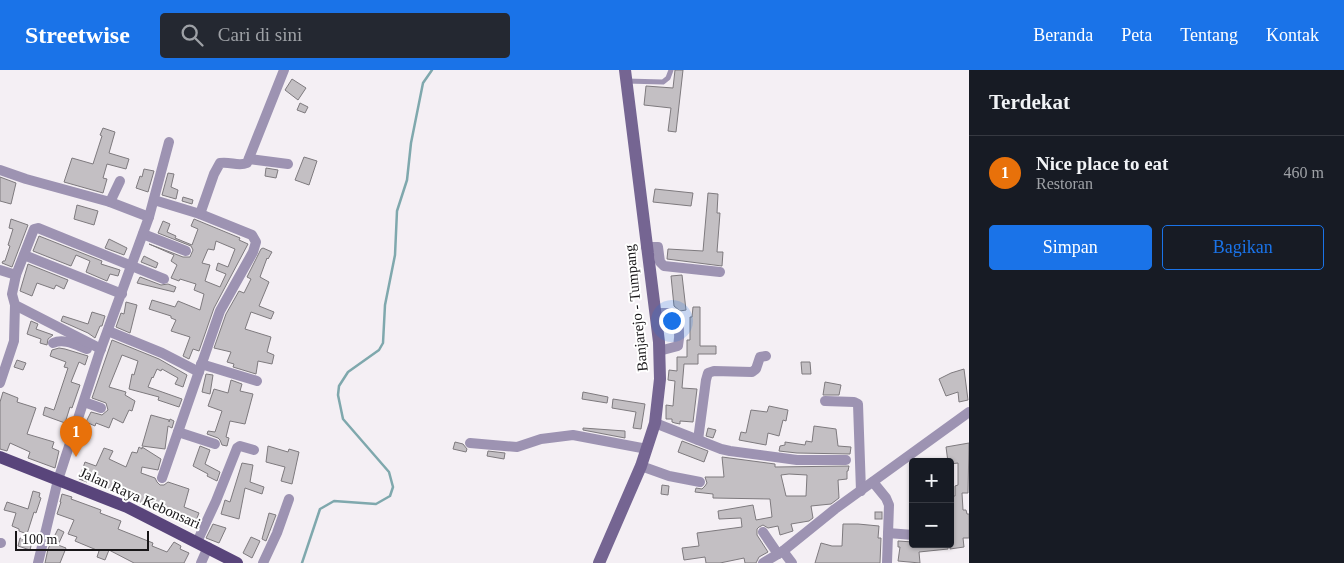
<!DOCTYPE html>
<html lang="id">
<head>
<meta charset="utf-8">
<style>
	:root { --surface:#171b24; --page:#242831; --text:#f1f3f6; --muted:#9ea1a6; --line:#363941; --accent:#1a73e8 }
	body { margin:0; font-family:"Times New Roman",serif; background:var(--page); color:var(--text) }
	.controls { position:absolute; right:15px; bottom:15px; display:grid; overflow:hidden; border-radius:5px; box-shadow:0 1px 4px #0004 }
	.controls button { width:45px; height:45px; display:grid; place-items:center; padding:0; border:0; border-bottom:1px solid var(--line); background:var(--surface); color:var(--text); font:25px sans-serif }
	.scale { position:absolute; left:15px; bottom:12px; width:134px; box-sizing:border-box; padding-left:5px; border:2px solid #181618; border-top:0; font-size:14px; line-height:18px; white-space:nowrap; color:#181618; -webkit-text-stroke:4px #fff; paint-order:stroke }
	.you { position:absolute; left:671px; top:250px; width:18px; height:18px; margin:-12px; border:4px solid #fff; border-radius:50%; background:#1a73e8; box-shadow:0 0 0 8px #1a73e833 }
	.badge { display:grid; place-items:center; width:32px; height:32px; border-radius:50%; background:var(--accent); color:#fff; font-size:16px; font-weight:700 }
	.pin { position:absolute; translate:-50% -41px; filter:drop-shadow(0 1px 2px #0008) }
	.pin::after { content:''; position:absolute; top:26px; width:18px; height:15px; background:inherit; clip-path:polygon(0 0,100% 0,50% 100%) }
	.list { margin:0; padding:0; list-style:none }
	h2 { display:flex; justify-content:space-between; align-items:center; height:65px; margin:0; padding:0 20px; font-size:21px }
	h2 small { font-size:16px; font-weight:400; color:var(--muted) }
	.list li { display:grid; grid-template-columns:32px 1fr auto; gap:15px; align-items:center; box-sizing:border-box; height:75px; padding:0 20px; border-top:1px solid var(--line) }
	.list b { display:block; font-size:19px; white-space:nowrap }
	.list p { margin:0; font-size:16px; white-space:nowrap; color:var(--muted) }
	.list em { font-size:16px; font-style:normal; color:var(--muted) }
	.actions { display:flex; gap:10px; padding:15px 20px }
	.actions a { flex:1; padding:11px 0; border:1px solid var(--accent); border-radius:5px; text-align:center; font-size:18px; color:var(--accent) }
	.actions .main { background:var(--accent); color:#fff }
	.icon { flex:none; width:28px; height:28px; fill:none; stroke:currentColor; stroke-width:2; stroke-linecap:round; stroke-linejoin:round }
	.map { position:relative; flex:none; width:969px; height:493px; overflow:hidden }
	header { display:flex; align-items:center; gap:30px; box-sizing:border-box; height:70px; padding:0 25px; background:var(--accent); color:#fff }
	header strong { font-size:24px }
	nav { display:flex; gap:28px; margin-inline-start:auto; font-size:18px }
	.search { width:350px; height:45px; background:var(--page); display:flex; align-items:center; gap:12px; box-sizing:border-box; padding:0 18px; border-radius:5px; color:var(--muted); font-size:19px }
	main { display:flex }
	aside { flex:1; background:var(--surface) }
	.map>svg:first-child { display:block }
</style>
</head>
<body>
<header>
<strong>Streetwise</strong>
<div class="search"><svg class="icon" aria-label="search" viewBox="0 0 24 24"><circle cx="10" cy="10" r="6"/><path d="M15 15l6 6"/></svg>Cari di sini</div>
<nav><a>Beranda</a><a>Peta</a><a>Tentang</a><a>Kontak</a></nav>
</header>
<main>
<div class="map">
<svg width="969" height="493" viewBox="0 0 969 493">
	<rect width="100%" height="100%" fill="#f4eff4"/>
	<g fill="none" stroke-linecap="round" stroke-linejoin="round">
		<polyline stroke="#7fa8ad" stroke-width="2.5" points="302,493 320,439 334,431 376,434 390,426 393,417 389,402 343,349 338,325 339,316 348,302 379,280 383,273 385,235 395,185 397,141 407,110 411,73 423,13 432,0"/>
	</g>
	<g fill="#c3bfc3" stroke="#7e7a7e" fill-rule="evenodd">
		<polygon points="675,0 683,0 676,62 668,61 671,38 644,35 646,16 673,18"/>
		<polygon points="292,9 306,18 298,30 285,20"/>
		<polygon points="300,33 308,37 305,43 297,40"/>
		<polygon points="103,58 115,62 109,83 129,89 126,99 107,94 103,108 107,109 103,123 64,112 72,88 93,94 102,66 100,65"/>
		<polygon points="304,87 317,91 309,115 295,110"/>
		<polygon points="266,98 278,100 276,108 265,106"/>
		<polygon points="144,99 154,101 148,122 136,118 140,106 142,107"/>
		<polygon points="168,103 174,104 171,117 178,120 176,129 162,125"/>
		<polygon points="0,107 16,113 11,134 0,131"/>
		<polygon points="655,119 693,123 691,136 653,132"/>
		<polygon points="708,123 718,124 717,143 720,143 717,182 723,182 722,196 667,189 668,179 703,181"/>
		<polygon points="183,127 193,130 192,134 182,131"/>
		<polygon points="77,135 98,141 94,155 74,149"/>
		<polygon points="11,149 28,155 12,197 2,193 3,191 5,191 10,176 8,175 13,159 9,158"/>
		<path d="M194 149 240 168 239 170 248 174 214 238 199 281 193 279 189 289 183 286 190 267 171 261 176 250 171 248V246L149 239 152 230 175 237 178 231 200 240 204 224 194 220 196 214 180 209 179 211 171 208 177 195 171 191 174 185 149 174 183 187H190L193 180 191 176 158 163 163 151 170 154 167 162 176 166 175 168 192 175 198 159 191 156ZM216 171 235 179 228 197 218 193 216 200 226 204 220 217 205 211 210 195 202 193 208 179 214 180Z"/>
		<polygon points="39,166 102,191 101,194 120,200 118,206 110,204 107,211 86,202 90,191 76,185 71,196 33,181"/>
		<polygon points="109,169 127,178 124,185 105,178"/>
		<polygon points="263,178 272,182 268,189 267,188 260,207 269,212 259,236 274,242 271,249 251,242 245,259 271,267 267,282 274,285 272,294 258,291 256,304 233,297 234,294 227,292 231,282 214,278 226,244 239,221 244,223 251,209 247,207 261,179"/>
		<polygon points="144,186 158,193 156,198 141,192"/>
		<polygon points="28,194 68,210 64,219 56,215 54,219 37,213 32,226 20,221"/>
		<polygon points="682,205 686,240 680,241 674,236 671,206"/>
		<polygon points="140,207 161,215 168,214 176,217 174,222 137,213"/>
		<polygon points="126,232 137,235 130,263 116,257 121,243 124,244"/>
		<polygon points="693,237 700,237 700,276 716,276 716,284 698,284 698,294 684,294 682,318 697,319 693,352 680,351 680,354 675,353 672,352 672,349 666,349 666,335 673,336 675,311 668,310 669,300 677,301 677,287 687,287 687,270 690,270 690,247 692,247"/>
		<polygon points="92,242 105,246 102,256 100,256 95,268 88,263 61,251 63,246 88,254"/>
		<polygon points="31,251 38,254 36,259 53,265 48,269 47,275 40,273 41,269 27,264"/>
		<polygon points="112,270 159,289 187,305 183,317 175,314 178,308 162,299 161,301 157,299 153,308 152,307 148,317 182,329 179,337 158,330 159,327 129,319 132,304 134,305 138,291 122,285 109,317 126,322 125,325 135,331 132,341 129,340 123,353 113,348 109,358 96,353 95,356 86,352 91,342 102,345 108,340 106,333 92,328"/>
		<polygon points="59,278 65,279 88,286 85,295 79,292 71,312 80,315 72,338 70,337 65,353 43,345 45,337 54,340 68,298 64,297 66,292 50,286 52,280"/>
		<polygon points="17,290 26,293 23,300 14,297"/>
		<polygon points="801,292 810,292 811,304 802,304"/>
		<polygon points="964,299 968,330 959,332 958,322 946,326 939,309 951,303"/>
		<polygon points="206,304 213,305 210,324 202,322"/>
		<polygon points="231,310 242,314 240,321 253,324 245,354 230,351 226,367 229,368 227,376 222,375 220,370 218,368 207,364 208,361 215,362 222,341 208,336 214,319 228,323"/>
		<polygon points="825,312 841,315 839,325 823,325"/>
		<polygon points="3,322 18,328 17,332 36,338 27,364 54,372 52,378 59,381 55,398 28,388 30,382 10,373 7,381 0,379 0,332"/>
		<polygon points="583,322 608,327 607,333 582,329"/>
		<polygon points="613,329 645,334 641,359 633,358 636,342 612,338"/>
		<polygon points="769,336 788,340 786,351 783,350 779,366 768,363 766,375 739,370 741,362 746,363 751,340 767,342"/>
		<polygon points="151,345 169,350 169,352 170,349 174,351 172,358 168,356 165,379 142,376"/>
		<polygon points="814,356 836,359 838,376 851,377 850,384 797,383 779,381 780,376 785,375 785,372 805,375 806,371 812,372"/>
		<polygon points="583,358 625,361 625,368 583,360"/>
		<polygon points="708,358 716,360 713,368 706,366"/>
		<polygon points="682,371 708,381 704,392 678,382"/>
		<polygon points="455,372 463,374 467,379 466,382 453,379"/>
		<polygon points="969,373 968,423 962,423 963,440 966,440 967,444 969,444 969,468 963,468 964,477 950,479 950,426 955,426 955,416 958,415 958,393 950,394 948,392 946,377"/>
		<polygon points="200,376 210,380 205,394 220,402 217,411 207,406 208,404 193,396"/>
		<polygon points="268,376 288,382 289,379 299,382 292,414 281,411 285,397 266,392"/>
		<polygon points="139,377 142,379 142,377 161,389 158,400 142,397 141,403 155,408 157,412 160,415 164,415 168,412 189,419 184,437 199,443 197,448 200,449 196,457 168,445 170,441 136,431 137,426 121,422 120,423 88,409 87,412 79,409 85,392 96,396 104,378 113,381 109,389 126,397 132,382 137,383"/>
		<polygon points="488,381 505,383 504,389 487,386"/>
		<path d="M722 387 775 394V397L849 396 848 401H847V409L838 410 839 428 831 434 811 436 813 448 809 451 791 454 793 461 780 465 778 456 768 458 763 455 759 457 757 459V465L768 482 759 487 756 493H745L744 488 720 493H706L705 487 684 490 682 478 699 476 697 463 742 457 741 448 719 449 718 441 753 435 756 450 772 447 770 429 713 428V424L695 422 696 418 702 419 705 416 707 413 705 407H724ZM789 404 807 405 806 426H786L781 405Z"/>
		<polygon points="242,393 253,395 250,412 264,417 262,424 245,418 239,449 221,444 225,430 230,432"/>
		<polygon points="662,415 669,416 668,425 661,424"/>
		<polygon points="33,421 40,423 39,427 41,428 36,443 34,442 27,464 19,461 19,459 12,456 16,443 4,440 7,432 28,439"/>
		<polygon points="62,424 72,427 71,429 101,440 100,443 121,451 118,459 153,473 152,476 167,482 174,472 181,476 180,479 189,483 184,493 134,493 109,480 105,490 97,487 99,481 75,471 77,467 68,464 74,450 57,444 61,432 60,432"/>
		<rect x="875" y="442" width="7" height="7"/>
		<polygon points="269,443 276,445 266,471 262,469"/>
		<polygon points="213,454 226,458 219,473 206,468"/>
		<polygon points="843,454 858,454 879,456 878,468 881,468 880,493 815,493 821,473 832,476 842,476"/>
		<polygon points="58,459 64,462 58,475 66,478 60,493 45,493 48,479"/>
		<polygon points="251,467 260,471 252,488 243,483"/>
		<polygon points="20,468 32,472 30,480 18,476"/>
		<polygon points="898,471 913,472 913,474 948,474 948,479 919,482 920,493 898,491 900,477 898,477"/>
	</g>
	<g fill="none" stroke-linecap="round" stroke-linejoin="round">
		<polyline stroke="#9d93b2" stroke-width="5" points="626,11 663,12 668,8 671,0"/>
		<g stroke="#9d93b2" stroke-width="10">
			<polyline points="249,89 288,94"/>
			<polyline points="0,100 26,109 110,132 149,147"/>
			<polyline points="154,130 200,144 252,165 256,172 253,182 220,241 162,408"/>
			<polyline points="110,132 120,111"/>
			<path d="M200 144 214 104 220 93C230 91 238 97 247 93L284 0"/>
			<polyline points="143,164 186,181"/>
			<polyline points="646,177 658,177 660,192 664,196 720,202"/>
			<polyline points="24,185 122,224"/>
			<polyline points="0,200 16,205"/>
			<path d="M655 243H673C680 249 680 267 678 276L659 281"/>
			<polyline points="108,261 162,283 199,302"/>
			<path d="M53 273C64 268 76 275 87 279"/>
			<polyline points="101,279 15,235 12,224 16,205 34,159 38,158 164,209"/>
			<polyline points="201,294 257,311"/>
			<polyline points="0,313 14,271 15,235"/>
			<polyline points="825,331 854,332 858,334 861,421"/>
			<polyline points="84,332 101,338"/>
			<polyline points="655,353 721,379 730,381 797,390 846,390"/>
			<polyline points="178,362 215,374"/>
			<polyline points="698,370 706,310 708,303 714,301 752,302 756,299 760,287 766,286"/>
			<polyline points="470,373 517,377 541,369 573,365 647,379"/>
			<polyline points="641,396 669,406 700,412"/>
			<polyline points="873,412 886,428 889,435 887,493"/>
			<polyline points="763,462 778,484"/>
			<polyline points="888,463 913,465"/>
			<polyline points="197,472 216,431 237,378 240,376 254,380"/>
			<polyline points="0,473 1,473"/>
			<polyline points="783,481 835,439 969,342"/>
			<polyline points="38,493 58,410 99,284 149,147 169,72"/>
			<polyline points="201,493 208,477"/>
			<polyline points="263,493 277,463 289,429"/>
			<polyline points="763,493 783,481 792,493"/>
		</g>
		<polyline stroke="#756592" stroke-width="12" points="599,493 641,396 655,353 660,309 659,272 625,0"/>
		<polyline stroke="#59457b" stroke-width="12" points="0,387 127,437 237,493"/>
	</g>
	<g text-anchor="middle" stroke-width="4" stroke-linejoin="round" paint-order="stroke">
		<g font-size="15" fill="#181618" stroke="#fff">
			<text transform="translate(636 238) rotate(-96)" y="5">Banjarejo - Tumpang</text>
			<text transform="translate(140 428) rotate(24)" y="5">Jalan Raya Kebonsari</text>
		</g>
	</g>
</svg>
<div class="controls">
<button>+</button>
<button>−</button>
</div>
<div class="scale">100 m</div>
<div class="you"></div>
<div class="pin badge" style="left:76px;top:387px;background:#e8710a">1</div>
</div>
<aside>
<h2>Terdekat<small></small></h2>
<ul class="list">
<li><span class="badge" style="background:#e8710a">1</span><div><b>Nice place to eat</b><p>Restoran</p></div><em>460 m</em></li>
</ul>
<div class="actions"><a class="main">Simpan</a><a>Bagikan</a></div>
</aside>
</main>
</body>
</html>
